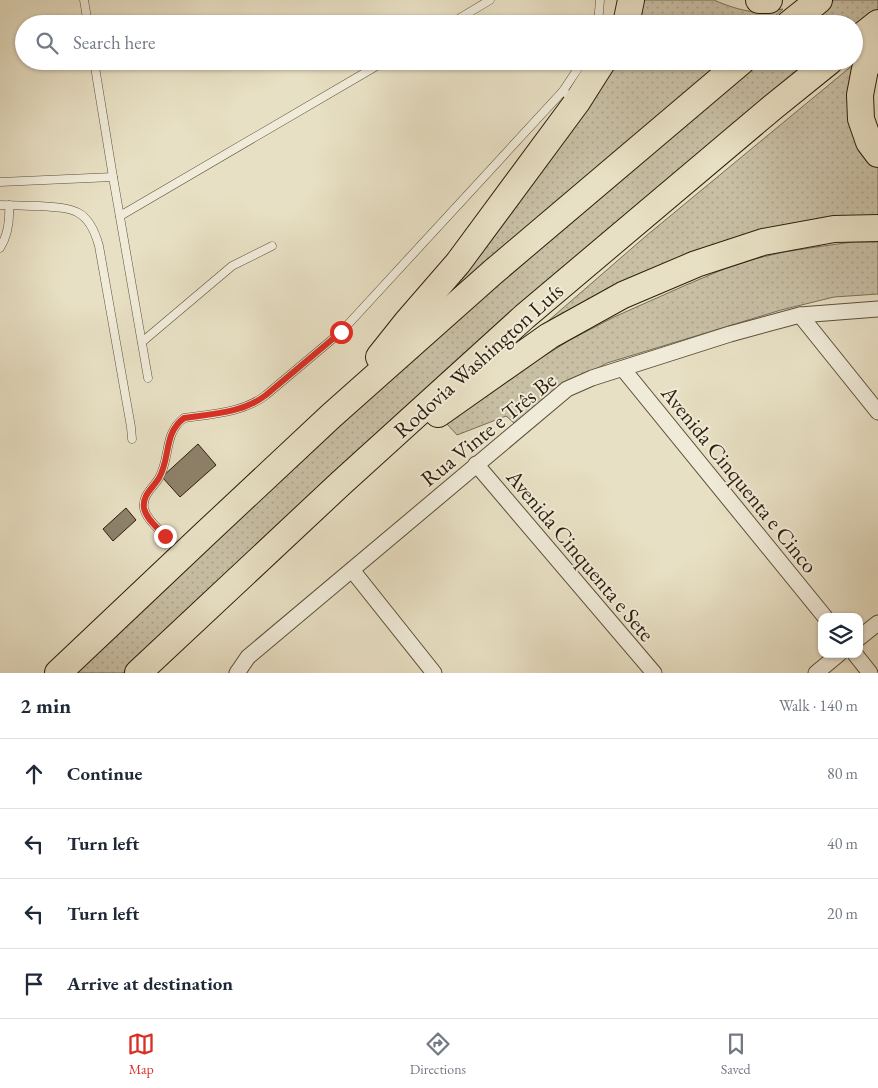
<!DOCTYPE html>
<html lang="en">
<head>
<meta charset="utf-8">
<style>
	:root { --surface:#fff; --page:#f6f6f7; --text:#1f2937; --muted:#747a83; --line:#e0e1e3; --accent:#d93025 }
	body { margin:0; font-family:"EB Garamond",serif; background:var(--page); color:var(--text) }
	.controls { position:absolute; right:15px; bottom:15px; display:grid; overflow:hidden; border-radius:10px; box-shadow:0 1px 4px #0004 }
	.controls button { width:45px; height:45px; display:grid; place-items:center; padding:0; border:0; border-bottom:1px solid var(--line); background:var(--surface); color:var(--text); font:25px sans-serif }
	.stop { position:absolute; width:15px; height:15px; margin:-11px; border:4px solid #d93025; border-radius:50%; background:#fff }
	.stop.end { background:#d93025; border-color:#fff; box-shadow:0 1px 5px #0008 }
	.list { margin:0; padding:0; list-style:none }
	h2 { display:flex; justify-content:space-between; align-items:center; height:65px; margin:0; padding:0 20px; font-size:21px }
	h2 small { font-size:16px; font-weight:400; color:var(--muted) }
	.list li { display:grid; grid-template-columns:32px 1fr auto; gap:15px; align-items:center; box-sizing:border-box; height:70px; padding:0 20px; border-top:1px solid var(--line) }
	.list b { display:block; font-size:19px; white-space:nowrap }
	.list em { font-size:16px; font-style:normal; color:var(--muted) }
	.icon { flex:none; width:28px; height:28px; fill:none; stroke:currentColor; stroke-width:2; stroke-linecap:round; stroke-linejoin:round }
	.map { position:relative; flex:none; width:878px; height:673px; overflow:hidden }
	.search { position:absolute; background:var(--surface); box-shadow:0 1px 4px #0004; left:15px; right:15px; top:15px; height:55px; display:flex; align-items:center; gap:12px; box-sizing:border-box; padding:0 18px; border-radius:28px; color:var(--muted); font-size:19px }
	.sheet { height:345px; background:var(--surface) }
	nav { display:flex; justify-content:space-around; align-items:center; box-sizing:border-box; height:70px; border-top:1px solid var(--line); background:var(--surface); font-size:14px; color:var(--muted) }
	nav a { display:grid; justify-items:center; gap:2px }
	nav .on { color:var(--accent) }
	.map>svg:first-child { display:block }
</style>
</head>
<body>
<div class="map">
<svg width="878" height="673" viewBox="0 0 878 673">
	<defs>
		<pattern id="grass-dots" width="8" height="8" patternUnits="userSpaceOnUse" patternTransform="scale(1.25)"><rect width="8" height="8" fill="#c8bfa5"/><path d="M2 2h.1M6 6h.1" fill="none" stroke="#aca48d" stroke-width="1.8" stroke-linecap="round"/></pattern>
	</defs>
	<rect width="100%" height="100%" fill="#e8e0c4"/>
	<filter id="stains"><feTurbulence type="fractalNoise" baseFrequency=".004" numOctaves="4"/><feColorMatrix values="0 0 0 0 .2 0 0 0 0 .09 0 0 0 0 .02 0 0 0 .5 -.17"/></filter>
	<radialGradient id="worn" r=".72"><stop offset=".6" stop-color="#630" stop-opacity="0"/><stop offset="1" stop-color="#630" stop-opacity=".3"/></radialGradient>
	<g fill="url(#grass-dots)" stroke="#7a6e58">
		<path d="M640 0H714C727 6 748 13 762 12 769 12 776 10 783 9L766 24H634Z"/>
		<polygon points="834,0 878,0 878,12 854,31 854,24 806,24"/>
		<polygon points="865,55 878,162 878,218 540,328 646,236"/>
		<polygon points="614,61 723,61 413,328"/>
		<polygon points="760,61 817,61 230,572 123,673 73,673 334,428 626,171"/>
		<polygon points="853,242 878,242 878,294 834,297 781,310 607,363 568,384 514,423 506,416 457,435 447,424 479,398 507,379 570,340 614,317 686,285 724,269 754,259 784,252 816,247"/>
	</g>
	<g fill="#8e826b" stroke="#2d1d0b">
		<polygon points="198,444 216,465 180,497 162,477"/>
		<polygon points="126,508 136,520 113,541 103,529"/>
	</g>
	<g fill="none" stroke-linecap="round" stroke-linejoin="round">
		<defs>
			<g id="service">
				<polyline points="84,0 88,24"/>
				<polyline points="450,24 490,0"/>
				<polyline points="598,24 600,0"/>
				<polyline points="94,61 113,177 148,378"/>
				<polyline points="563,91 583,61"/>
				<polyline points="0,182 113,177"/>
				<path d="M0 205C13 205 26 206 39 206 74 208 89 209 99 246L131 427 132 439"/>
				<polyline points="120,216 385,61"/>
				<path d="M0 248C8 235 10 221 9 205"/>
				<polyline points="142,342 232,266 272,246"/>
				<path d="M165 536C158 528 146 519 144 508 142 495 153 488 159 478 171 457 163 434 184 418 212 414 243 413 266 395L341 332 563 91 573 99"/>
			</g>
			<g id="minor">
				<polyline points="800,315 878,412"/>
				<polyline points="623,369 825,617"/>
				<polyline points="476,464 654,673"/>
				<polyline points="352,570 434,673"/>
				<polyline points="859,638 878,623"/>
				<polyline points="855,654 870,673"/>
				<polyline points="237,673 248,657 567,389 592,378 730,334 800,315 878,309"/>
				<polyline points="816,673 839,654"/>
			</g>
			<g id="motorway">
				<polyline points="759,0 769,0"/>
				<polyline points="626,24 631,0"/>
				<polyline points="789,24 819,0"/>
				<polyline points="854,42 878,23"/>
				<polyline points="878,50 865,69 860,95 861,119 869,142 878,154"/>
				<polyline points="379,357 406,323 458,263 577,102 603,61"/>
				<polyline points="438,414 549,336 623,295 696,264 763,242 834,229 878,228"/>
				<polyline points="58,673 206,533 331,416 493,272 742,61"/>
				<polyline points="138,673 340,484 524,317 773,107 830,61"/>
			</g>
		</defs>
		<use href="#service" stroke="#5c4e39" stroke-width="9"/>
		<use href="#minor" stroke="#5c4e39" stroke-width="17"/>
		<use href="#motorway" stroke="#2d1d0b" stroke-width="28"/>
		<use href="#service" stroke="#f0ebd9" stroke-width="8"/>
		<use href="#minor" stroke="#f0ebd9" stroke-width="15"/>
		<use href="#motorway" stroke="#e8e0c4" stroke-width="26"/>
	</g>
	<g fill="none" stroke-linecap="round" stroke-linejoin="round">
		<path stroke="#d93025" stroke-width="6" d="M165 536C158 528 146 519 144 508 142 495 153 488 159 478 171 457 163 434 184 418 212 414 243 413 266 395L341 332"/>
	</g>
	<g text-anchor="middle" stroke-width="4" stroke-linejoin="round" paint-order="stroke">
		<g font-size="22" fill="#2d1d0b" stroke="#f0ebd9">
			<text transform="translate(478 360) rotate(-42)" y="8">Rodovia Washington Luís</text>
			<text transform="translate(488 429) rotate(-39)" y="8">Rua Vinte e Três Be</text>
			<text transform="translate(740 479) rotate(51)" y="8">Avenida Cinquenta e Cinco</text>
			<text transform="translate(581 555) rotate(50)" y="8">Avenida Cinquenta e Sete</text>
		</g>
	</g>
	<rect width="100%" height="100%" filter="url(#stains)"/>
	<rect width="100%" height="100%" fill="url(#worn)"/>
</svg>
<div class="controls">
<button><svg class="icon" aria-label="layers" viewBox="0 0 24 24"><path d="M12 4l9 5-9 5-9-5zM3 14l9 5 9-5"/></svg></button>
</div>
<div class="stop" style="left:341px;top:332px"></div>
<div class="stop end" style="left:165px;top:536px"></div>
<div class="search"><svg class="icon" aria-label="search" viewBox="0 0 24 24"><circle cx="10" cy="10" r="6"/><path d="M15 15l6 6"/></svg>Search here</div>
</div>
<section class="sheet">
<h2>2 min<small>Walk · 140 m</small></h2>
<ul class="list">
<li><svg class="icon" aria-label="ahead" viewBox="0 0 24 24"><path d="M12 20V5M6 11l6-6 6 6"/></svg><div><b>Continue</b></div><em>80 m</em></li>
<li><svg class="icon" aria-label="left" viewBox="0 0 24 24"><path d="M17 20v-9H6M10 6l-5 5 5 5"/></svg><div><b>Turn left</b></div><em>40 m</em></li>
<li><svg class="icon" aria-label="left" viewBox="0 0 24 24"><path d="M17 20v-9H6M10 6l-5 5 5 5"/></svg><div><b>Turn left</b></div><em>20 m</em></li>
<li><svg class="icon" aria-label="arrive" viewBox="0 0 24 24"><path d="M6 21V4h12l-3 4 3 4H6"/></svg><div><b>Arrive at destination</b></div></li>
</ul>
</section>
<nav>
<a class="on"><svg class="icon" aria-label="map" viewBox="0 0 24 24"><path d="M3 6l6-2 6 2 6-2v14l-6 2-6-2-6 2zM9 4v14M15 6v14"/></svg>Map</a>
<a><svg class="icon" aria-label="directions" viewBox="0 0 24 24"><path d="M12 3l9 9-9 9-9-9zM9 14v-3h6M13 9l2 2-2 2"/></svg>Directions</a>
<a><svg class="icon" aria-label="saved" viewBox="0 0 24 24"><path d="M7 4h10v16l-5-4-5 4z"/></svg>Saved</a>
</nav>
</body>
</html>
